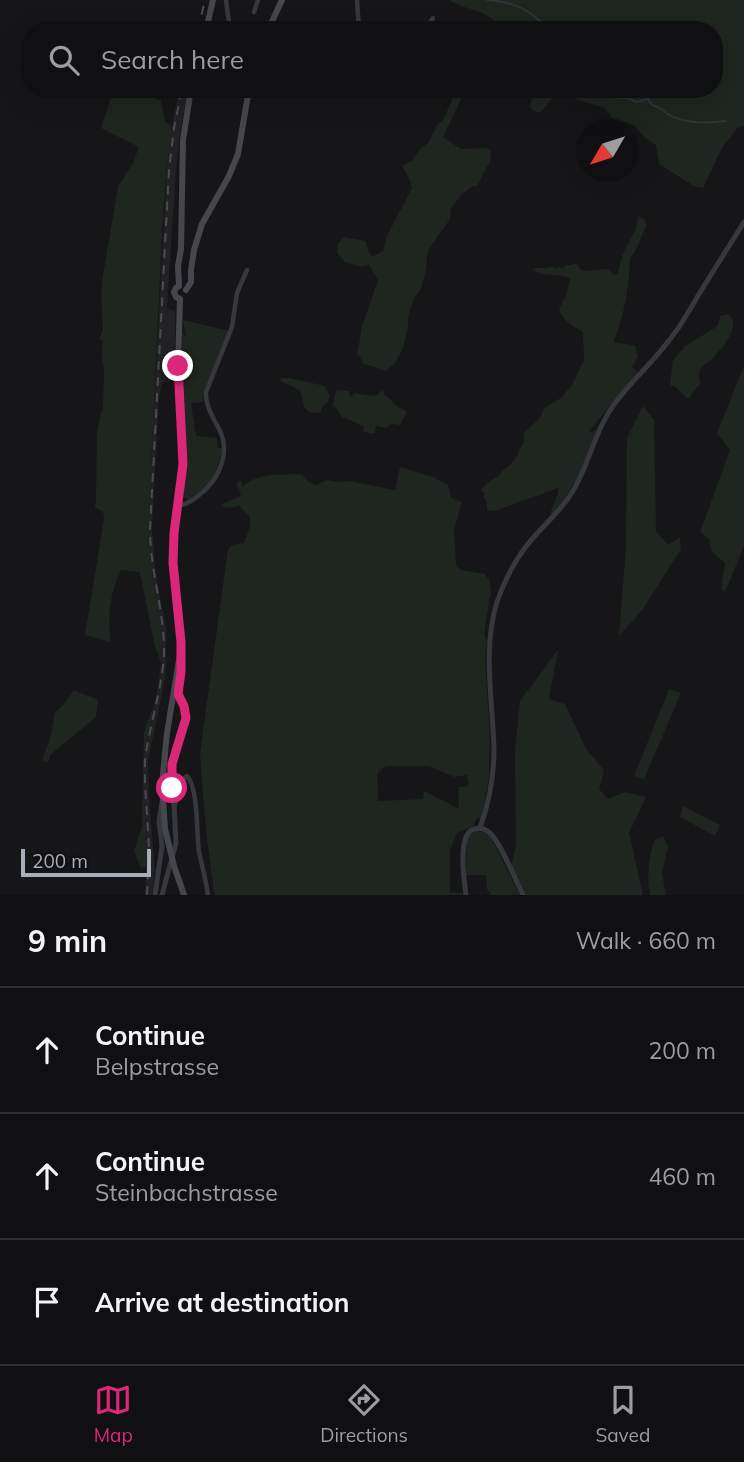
<!DOCTYPE html>
<html lang="en">
<head>
<meta charset="utf-8">
<style>
	:root { --surface:#101012; --page:#19191b; --text:#f1f3f6; --muted:#9c9d9f; --line:#303032; --accent:#db2777 }
	body { margin:0; font-family:Mulish,sans-serif; background:var(--page); color:var(--text) }
	.compass { position:absolute; left:576px; top:119px; width:63px; height:63px; border-radius:50%; background:var(--surface); box-shadow:0 7px 28px #0002; rotate:231deg }
	.scale { position:absolute; left:21px; bottom:18px; width:130px; box-sizing:border-box; padding-left:7px; border:4px solid #a8adb8; border-top:0; font-size:19px; line-height:24px; white-space:nowrap; color:#a8adb8; -webkit-text-stroke:5px #111113; paint-order:stroke }
	.stop { position:absolute; width:21px; height:21px; margin:-16px; border:5px solid #db2777; border-radius:50%; background:#fff }
	.stop.end { background:#db2777; border-color:#fff; box-shadow:0 2px 7px #0008 }
	.list { margin:0; padding:0; list-style:none }
	h2 { display:flex; justify-content:space-between; align-items:center; height:91px; margin:0; padding:0 28px; font-size:30px }
	h2 small { font-size:23px; font-weight:400; color:var(--muted) }
	.list li { display:grid; grid-template-columns:46px 1fr auto; gap:21px; align-items:center; box-sizing:border-box; height:126px; padding:0 28px; border-top:2px solid var(--line) }
	.list b { display:block; font-size:26px; white-space:nowrap }
	.list p { margin:0; font-size:23px; white-space:nowrap; color:var(--muted) }
	.list em { font-size:23px; font-style:normal; color:var(--muted) }
	.icon { flex:none; width:38px; height:38px; fill:none; stroke:currentColor; stroke-width:2; stroke-linecap:round; stroke-linejoin:round }
	.map { position:relative; flex:none; width:744px; height:895px; overflow:hidden }
	.search { position:absolute; background:var(--surface); box-shadow:0 7px 28px #0002; left:21px; right:21px; top:21px; height:77px; display:flex; align-items:center; gap:18px; box-sizing:border-box; padding:0 24px; border-radius:28px; color:var(--muted); font-size:26px }
	.sheet { height:469px; background:var(--surface) }
	nav { display:flex; justify-content:space-around; align-items:center; box-sizing:border-box; height:98px; border-top:2px solid var(--line); background:var(--surface); font-size:19px; color:var(--muted) }
	nav a { display:grid; justify-items:center; gap:4px }
	nav .on { color:var(--accent) }
	.map>svg:first-child { display:block }
</style>
</head>
<body>
<div class="map">
<svg width="744" height="895" viewBox="0 0 744 895">
	<rect width="100%" height="100%" fill="#161618"/>
	<polygon fill="#222225" points="179,89 188,89 179,140 176,170 167,308 175,311 175,342 171,382 162,382 159,397 152,529 156,576 166,627 166,662 165,679 148,761 149,796 155,871 152,895 145,895 147,842 143,785 143,761 158,686 162,656 160,627 148,550 148,518 167,166 172,126"/>
	<g fill="#1e261f" fill-rule="evenodd">
		<path d="M449 0H744V126L738 127 722 148 703 188 694 186 659 164 656 145 646 139 634 125 611 117 605 108 578 100 570 89H714V30H523L518 28 516 30H500C491 9 466 11 449 0Z"/>
		<path d="M114 89H141L161 101 165 122 172 126 167 166 163 214 148 529C148 574 164 617 161 662L155 647 140 572 121 570C110 592 107 617 111 642L85 635 104 519 103 511 95 508 96 498 97 431 101 412 103 409 104 369 102 356 103 341 99 339 103 330 101 295 103 275 118 187 133 163 139 147 101 128Z"/>
		<polygon points="457,89 466,89 443,137 461,149 487,148 490,150 491,159 477,186 473,186 462,194 451,208 450,219 428,250 425,274 421,289 414,298 408,317 408,327 403,348 395,363 386,371 362,363 361,358 357,353 359,346 361,330 378,280 369,264 362,267 345,262 337,253 338,244 344,237 365,241 369,253 372,257 383,251 387,236 412,188 410,180 402,166 413,160 420,149 429,142 437,125 443,120"/>
		<path d="M546 89H560L552 96V99C547 103 545 108 540 113L533 111 530 107C530 98 538 93 546 89Z"/>
		<path d="M638 216 645 220 647 225C641 235 638 250 630 258 629 286 625 314 614 340V342C620 344 631 344 635 346L638 356 632 367 638 372 589 431 592 432 597 430 582 470 563 501 552 515 550 514 558 493V488L495 511H490L487 509V503L483 496 485 495V493L482 492 481 490 490 481 500 475 502 471 510 465 518 455 519 450 524 442V433L540 418 544 408 561 398 572 385 584 360 583 332C573 326 562 320 559 309L567 293 570 279C559 272 545 278 534 270L535 268H547L553 266 556 269 558 267 563 268 566 265H572L576 263 580 269 584 271 608 269 613 274 616 275 618 273 622 256 636 228Z"/>
		<path d="M728 314C743 326 721 349 711 360 707 363 701 366 699 372 698 375 700 380 700 383L689 398H686L676 387 670 385 673 360 685 346 718 326 720 316Z"/>
		<path d="M183 320 230 331 204 391 203 402 191 403 196 436 217 438 218 448H222C218 473 211 486 189 500L183 497 187 465 182 376V334L186 336Z"/>
		<polygon points="744,366 744,546 725,592 721,589 725,563 712,552 709,539 700,532 730,450 717,433"/>
		<path d="M281 378H289L321 385 325 387 330 396 327 403 321 408V412C303 416 304 405 300 390L280 381Z"/>
		<path d="M336 390 349 391V395L352 397 354 393 375 396 383 390 385 396C392 397 391 403 397 406 401 409 403 408 407 412L400 425 392 424 386 428 376 426 375 433 371 434 363 431 364 426 342 417 336 408 332 407Z"/>
		<polygon points="643,406 654,420 656,531 668,545 680,537 681,549 643,609 619,636 626,546 627,438"/>
		<path d="M400 467 433 477 448 485 451 498 462 502 454 529 456 566 461 570 485 574 489 580 491 590 484 634 487 642 485 657 490 738 489 777 482 816 480 818H477L473 826 457 833 450 850V892L463 893 464 895H215C207 848 203 801 200 753L228 549 232 545 244 543 250 526V517L238 505 236 507 224 508 222 504 241 496 239 489 236 484 240 481 242 483V487C258 472 281 475 302 474L308 482 316 485 328 480 336 482 349 481 395 490ZM386 766H429L454 777 467 775 469 786 458 787 459 809 424 791 423 799 378 801 377 774Z"/>
		<polygon points="558,650 549,699 565,704 586,749 604,770 599,789 608,799 625,792 646,797 629,833 643,895 525,895 511,867 516,845 515,751 520,701"/>
		<polygon points="669,689 681,693 644,779 634,776"/>
		<polygon points="74,690 98,700 96,717 50,755 48,762 42,760 50,739 55,713 65,703"/>
		<polygon points="154,705 143,761 143,785 147,841 146,867 141,868 134,851 142,827 144,732"/>
		<polygon points="683,806 720,825 715,836 680,817"/>
		<polygon points="475,831 484,832 490,836 520,895 491,895 487,889 486,875 466,875 467,841 469,836"/>
		<path d="M663 836 668 847 662 874 666 895H650C646 875 649 859 654 840Z"/>
	</g>
	<g fill="none" stroke-linecap="round" stroke-linejoin="round">
		<g stroke="#2c353c" stroke-width="2">
			<path d="M487 0C514 2 530 9 549 30"/>
			<path d="M585 89 595 96 628 98 636 102 648 99 652 105C662 107 663 112 671 116 688 124 708 123 726 121"/>
		</g>
		<g stroke="#37383d" stroke-width="4.5">
			<polyline points="226,0 230,30"/>
			<polyline points="357,0 359,30"/>
			<polyline points="254,12 258,0"/>
			<polyline points="425,30 433,18"/>
			<path d="M178 506C190 504 197 497 206 489 220 475 229 453 221 433 215 420 205 407 206 392L232 327 237 293 247 270"/>
			<path d="M174 806C181 795 175 783 187 776 199 790 196 832 199 852 202 866 206 880 208 895"/>
		</g>
		<g stroke="#37383d" stroke-width="5">
			<path d="M480 828C489 803 494 777 494 750 493 700 482 651 497 602 505 579 517 556 533 538 546 523 561 510 571 494 588 468 593 437 609 412 625 386 649 367 667 343 680 328 689 311 699 294 714 270 729 246 744 222"/>
			<polyline points="155,895 162,846 159,821 162,802"/>
			<polyline points="162,895 176,843 172,764 186,718 184,706 178,694 181,663"/>
			<path d="M466 895C464 880 457 834 474 829 480 827 485 829 489 832 500 841 516 881 523 895"/>
		</g>
		<g stroke="#45474d" stroke-width="6">
			<polyline points="206,30 213,0"/>
			<polyline points="268,30 282,0"/>
			<polyline points="186,290 191,282 191,270 194,250 202,224 229,176 238,154 249,89"/>
			<polyline points="184,895 174,866 165,829 162,784 167,733 181,648 173,563 174,533 183,464 178,366 180,299 176,297 174,292 176,288 179,286 178,266 181,249 183,140 191,89"/>
		</g>
		<g stroke="#4a4c52" stroke-width="2" stroke-dasharray="9 7" stroke-linecap="butt">
			<polyline points="198,30 205,0"/>
			<path d="M147 895C148 874 150 852 148 831 147 808 144 785 145 761 149 724 163 689 164 651 164 609 150 570 150 529L169 170 174 128 182 89"/>
		</g>
	</g>
	<g fill="none" stroke-linecap="round" stroke-linejoin="round">
		<polyline stroke="#db2777" stroke-width="9" points="172,788 172,764 186,718 184,706 178,694 181,672 181,642 173,563 174,533 183,464 178,366"/>
	</g>
</svg>
<svg class="compass" viewBox="-18 -18 36 36"><path d="M0-13l5 13h-10z" fill="#e53935"/><path d="M0 13l5-13h-10z" fill="#9c9d9f"/></svg>
<div class="scale">200 m</div>
<div class="stop" style="left:172px;top:788px"></div>
<div class="stop end" style="left:178px;top:366px"></div>
<div class="search"><svg class="icon" aria-label="search" viewBox="0 0 24 24"><circle cx="10" cy="10" r="6"/><path d="M15 15l6 6"/></svg>Search here</div>
</div>
<section class="sheet">
<h2>9 min<small>Walk · 660 m</small></h2>
<ul class="list">
<li><svg class="icon" aria-label="ahead" viewBox="0 0 24 24"><path d="M12 20V5M6 11l6-6 6 6"/></svg><div><b>Continue</b><p>Belpstrasse</p></div><em>200 m</em></li>
<li><svg class="icon" aria-label="ahead" viewBox="0 0 24 24"><path d="M12 20V5M6 11l6-6 6 6"/></svg><div><b>Continue</b><p>Steinbachstrasse</p></div><em>460 m</em></li>
<li><svg class="icon" aria-label="arrive" viewBox="0 0 24 24"><path d="M6 21V4h12l-3 4 3 4H6"/></svg><div><b>Arrive at destination</b></div></li>
</ul>
</section>
<nav>
<a class="on"><svg class="icon" aria-label="map" viewBox="0 0 24 24"><path d="M3 6l6-2 6 2 6-2v14l-6 2-6-2-6 2zM9 4v14M15 6v14"/></svg>Map</a>
<a><svg class="icon" aria-label="directions" viewBox="0 0 24 24"><path d="M12 3l9 9-9 9-9-9zM9 14v-3h6M13 9l2 2-2 2"/></svg>Directions</a>
<a><svg class="icon" aria-label="saved" viewBox="0 0 24 24"><path d="M7 4h10v16l-5-4-5 4z"/></svg>Saved</a>
</nav>
</body>
</html>
